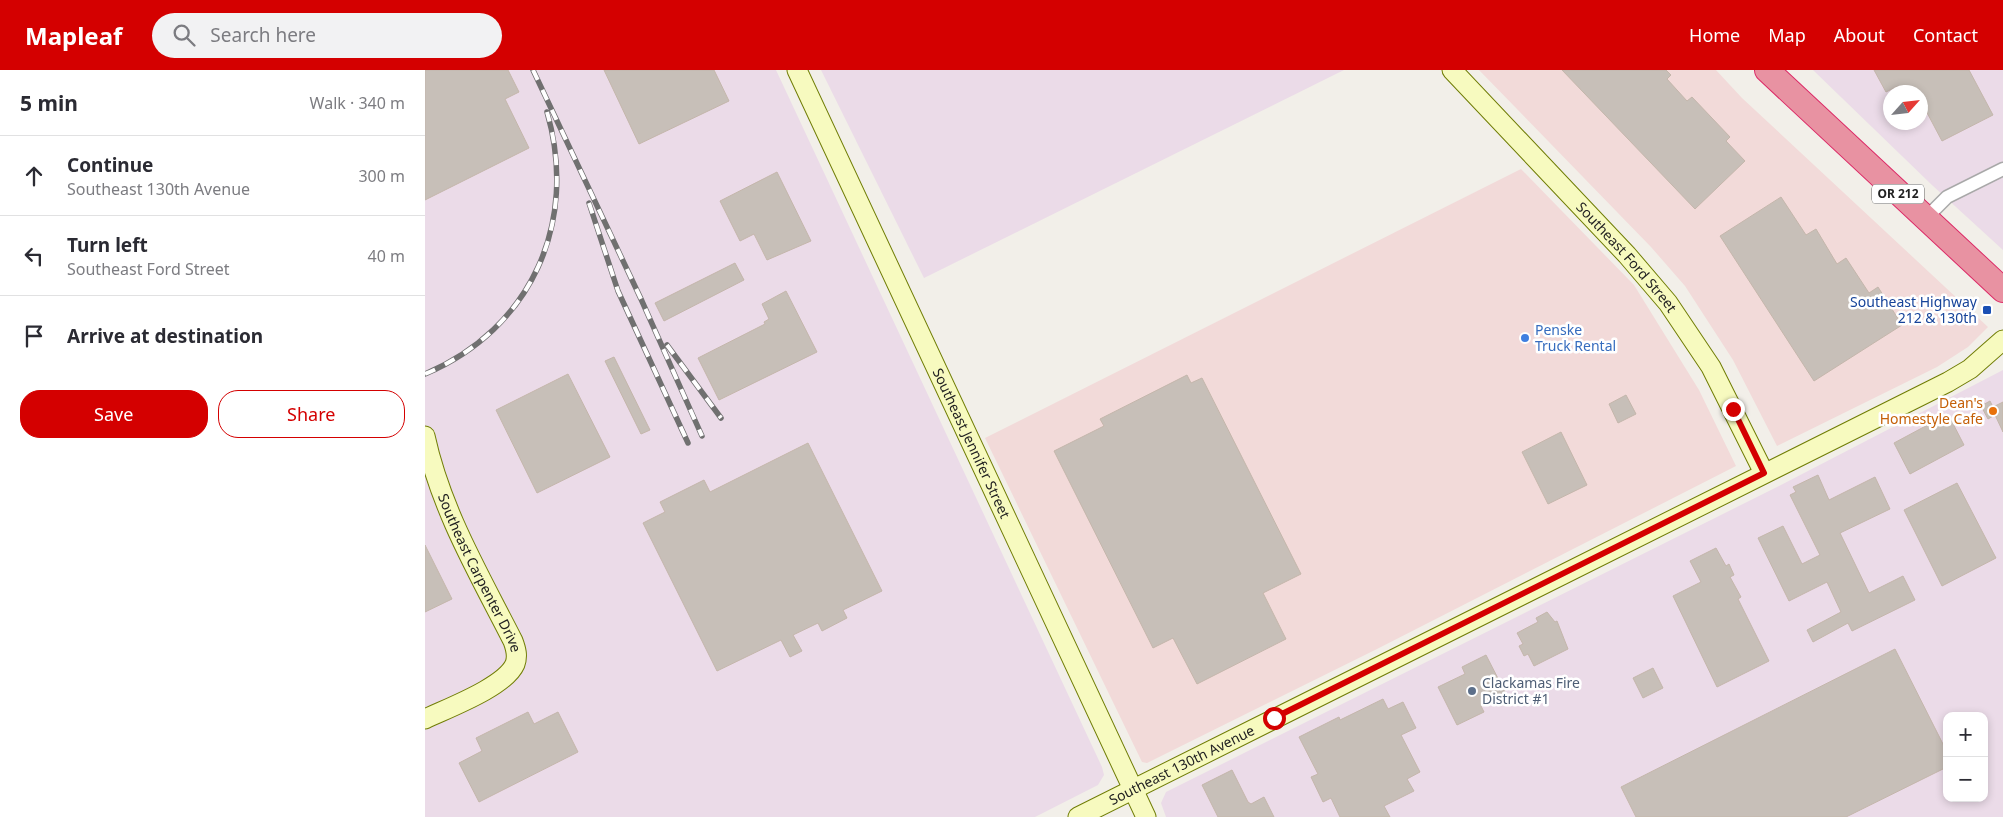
<!DOCTYPE html>
<html lang="en">
<head>
<meta charset="utf-8">
<style>
	:root { --surface:#fff; --page:#f2f2f3; --text:#2b2b33; --muted:#7c7c81; --line:#e1e1e2; --accent:#d40000 }
	body { margin:0; font-family:"Noto Sans",sans-serif; background:var(--page); color:var(--text) }
	.controls { position:absolute; right:15px; bottom:15px; display:grid; overflow:hidden; border-radius:10px; box-shadow:0 2px 8px #0003 }
	.controls button { width:45px; height:45px; display:grid; place-items:center; padding:0; border:0; border-bottom:1px solid var(--line); background:var(--surface); color:var(--text); font:25px sans-serif }
	.compass { position:absolute; left:1458px; top:15px; width:45px; height:45px; border-radius:50%; background:var(--surface); box-shadow:0 2px 8px #0003; rotate:63deg }
	.stop { position:absolute; width:15px; height:15px; margin:-11px; border:4px solid #d40000; border-radius:50%; background:#fff }
	.stop.end { background:#d40000; border-color:#fff; box-shadow:0 1px 5px #0008 }
	.list { margin:0; padding:0; list-style:none }
	h2 { display:flex; justify-content:space-between; align-items:center; height:65px; margin:0; padding:0 20px; font-size:21px }
	h2 small { font-size:16px; font-weight:400; color:var(--muted) }
	.list li { display:grid; grid-template-columns:32px 1fr auto; gap:15px; align-items:center; box-sizing:border-box; height:80px; padding:0 20px; border-top:1px solid var(--line) }
	.list b { display:block; font-size:19px; white-space:nowrap }
	.list p { margin:0; font-size:16px; white-space:nowrap; color:var(--muted) }
	.list em { font-size:16px; font-style:normal; color:var(--muted) }
	.actions { display:flex; gap:10px; padding:15px 20px }
	.actions a { flex:1; padding:11px 0; border:1px solid var(--accent); border-radius:20px; text-align:center; font-size:18px; color:var(--accent) }
	.actions .main { background:var(--accent); color:#fff }
	.icon { flex:none; width:28px; height:28px; fill:none; stroke:currentColor; stroke-width:2; stroke-linecap:round; stroke-linejoin:round }
	.map { position:relative; flex:none; width:1578px; height:747px; overflow:hidden }
	header { display:flex; align-items:center; gap:30px; box-sizing:border-box; height:70px; padding:0 25px; background:var(--accent); color:#fff }
	header strong { font-size:24px }
	nav { display:flex; gap:28px; margin-inline-start:auto; font-size:18px }
	.search { width:350px; height:45px; background:var(--page); display:flex; align-items:center; gap:12px; box-sizing:border-box; padding:0 18px; border-radius:28px; color:var(--muted); font-size:19px }
	main { display:flex }
	aside { flex:1; background:var(--surface) }
	.map>svg:first-child { display:block }
</style>
</head>
<body>
<header>
<strong>Mapleaf</strong>
<div class="search"><svg class="icon" aria-label="search" viewBox="0 0 24 24"><circle cx="10" cy="10" r="6"/><path d="M15 15l6 6"/></svg>Search here</div>
<nav><a>Home</a><a>Map</a><a>About</a><a>Contact</a></nav>
</header>
<main>
<aside>
<h2>5 min<small>Walk · 340 m</small></h2>
<ul class="list">
<li><svg class="icon" aria-label="ahead" viewBox="0 0 24 24"><path d="M12 20V5M6 11l6-6 6 6"/></svg><div><b>Continue</b><p>Southeast 130th Avenue</p></div><em>300 m</em></li>
<li><svg class="icon" aria-label="left" viewBox="0 0 24 24"><path d="M17 20v-9H6M10 6l-5 5 5 5"/></svg><div><b>Turn left</b><p>Southeast Ford Street</p></div><em>40 m</em></li>
<li><svg class="icon" aria-label="arrive" viewBox="0 0 24 24"><path d="M6 21V4h12l-3 4 3 4H6"/></svg><div><b>Arrive at destination</b></div></li>
</ul>
<div class="actions"><a class="main">Save</a><a>Share</a></div>
</aside>
<div class="map">
<svg width="1578" height="747" viewBox="0 0 1578 747">
	<rect width="100%" height="100%" fill="#f2efe9"/>
	<g fill="#f2dad9">
		<polygon points="1054,0 1291,0 1317,28 1563,257 1543,277 1512,297 1352,376 1308,290 1260,216 1226,177"/>
		<polygon points="1096,99 1209,215 1274,320 1311,396 952,579 722,693 717,692 560,368"/>
	</g>
	<g fill="#ebdbe8" fill-rule="evenodd">
		<polygon points="0,0 351,0 677,697 679,705 673,715 610,747 0,747"/>
		<polygon points="396,0 919,0 499,208"/>
		<path d="M1388 0H1578V180L1507 115ZM1466 22H1496V52H1466Z"/>
		<path d="M1578 300V747H741L736 733 741 722 1354 416ZM1522 646H1559V728H1522Z"/>
	</g>
	<g fill="#c7bfb8" stroke="#c4b6ab">
		<polygon points="0,0 83,0 94,22 80,29 104,78 0,130"/>
		<polygon points="179,0 289,0 304,31 214,74"/>
		<polygon points="1137,0 1241,0 1246,5 1242,9 1262,31 1267,27 1305,67 1301,71 1320,91 1270,139"/>
		<polygon points="1449,0 1544,0 1568,45 1517,71 1499,37 1496,39 1496,22 1476,22 1473,16 1461,22"/>
		<polygon points="352,102 386,171 342,190 329,164 315,171 295,131"/>
		<polygon points="1356,127 1381,165 1391,159 1412,194 1421,188 1444,223 1453,217 1477,255 1389,311 1295,166"/>
		<polygon points="310,193 319,210 239,251 230,233"/>
		<polygon points="361,221 392,282 294,330 273,288 340,254 339,252 344,249 337,234"/>
		<polygon points="189,287 223,356 225,360 216,364 180,291"/>
		<polygon points="143,304 185,387 112,423 71,340"/>
		<polygon points="762,305 766,313 777,308 876,504 838,523 861,569 772,614 748,568 728,578 629,381 679,356 675,349"/>
		<polygon points="1201,325 1211,344 1193,353 1184,334"/>
		<polygon points="1565,331 1568,337 1578,332 1578,362 1570,345 1563,349 1556,336"/>
		<polygon points="1523,344 1539,375 1485,404 1469,373"/>
		<polygon points="1136,362 1162,415 1123,434 1097,382"/>
		<polygon points="383,373 457,521 418,540 422,548 397,561 393,553 368,565 377,581 365,587 356,570 292,601 218,453 240,442 235,432 279,410 285,422"/>
		<polygon points="1393,405 1404,430 1450,407 1465,439 1415,463 1444,523 1478,506 1490,530 1427,561 1423,553 1388,572 1382,560 1416,542 1402,512 1364,531 1333,468 1358,456 1377,494 1395,485 1365,425 1371,422 1368,417"/>
		<polygon points="1532,413 1571,488 1517,516 1479,440"/>
		<polygon points="0,475 27,529 0,542"/>
		<polygon points="1291,478 1301,496 1304,494 1309,505 1305,507 1316,527 1313,529 1344,591 1292,617 1248,526 1276,512 1265,491"/>
		<polygon points="1122,542 1130,552 1132,551 1143,579 1109,596 1103,584 1099,586 1094,576 1098,574 1092,563 1113,552 1111,548"/>
		<polygon points="1470,579 1522,682 1522,697 1421,747 1211,747 1196,717"/>
		<polygon points="1061,585 1081,624 1056,636 1059,642 1032,655 1013,617 1040,604 1037,597"/>
		<polygon points="1228,598 1238,618 1218,628 1208,608"/>
		<polygon points="958,629 963,639 978,632 991,658 976,665 995,702 982,709 989,721 959,736 965,747 915,747 906,728 898,732 886,707 893,704 874,667 914,647 915,650"/>
		<polygon points="103,642 109,654 133,642 153,682 54,732 34,693 57,681 51,668"/>
		<polygon points="807,700 823,732 826,734 839,727 849,747 793,747 777,715"/>
	</g>
	<g fill="none" stroke-linecap="round" stroke-linejoin="round">
		<defs>
			<polyline id="street" points="1500,149 1522,127 1578,99"/>
			<g id="secondary">
				<path id="s1" d="M372 0 721 747"/>
				<path id="s2" d="M1027 0 1202 185 1243 233 1286 297 1339 403"/>
				<path id="s3" d="M0 366C16 440 54 504 88 571 91 579 93 586 90 594 80 617 23 638 0 649"/>
				<path id="s4" d="M653 747 1523 312 1545 299 1578 270"/>
			</g>
			<polyline id="highway" points="1342,0 1578,220"/>
		</defs>
		<use href="#street" stroke="#a9a9a9" stroke-width="15"/>
		<use href="#secondary" stroke="#707d05" stroke-width="21"/>
		<use href="#highway" stroke="#dc2a67" stroke-width="26"/>
		<use href="#street" stroke="#fff" stroke-width="12"/>
		<use href="#secondary" stroke="#f7fabf" stroke-width="19"/>
		<use href="#highway" stroke="#e892a2" stroke-width="24"/>
		<defs>
			<g id="rail">
				<polyline points="108,0 216,229 277,366"/>
				<polyline points="164,133 193,221 263,373"/>
				<polyline points="242,275 296,348"/>
				<path d="M0 304C106 259 154 153 122 42"/>
			</g>
		</defs>
		<use href="#rail" stroke="#707070" stroke-width="5.5"/>
		<use href="#rail" stroke="#fff" stroke-width="4" stroke-dasharray="11" stroke-linecap="butt"/>
	</g>
	<g fill="none" stroke-linecap="round" stroke-linejoin="round">
		<polyline stroke="#d40000" stroke-width="6" points="849,648 1339,403 1308,339"/>
	</g>
	<rect fill="#1a4fb4" stroke="#fff" stroke-width="2" x="1557" y="235" width="10" height="10" rx="2.5"/>
	<circle fill="#3f7fe0" stroke="#fff" stroke-width="2" cx="1100" cy="268" r="5"/>
	<circle fill="#e8710a" stroke="#fff" stroke-width="2" cx="1568" cy="341" r="5"/>
	<circle fill="#5c6f8a" stroke="#fff" stroke-width="2" cx="1047" cy="621" r="5"/>
	<g text-anchor="middle" stroke-width="5" stroke-linejoin="round" paint-order="stroke">
		<rect fill="#fff" stroke="#646464" stroke-width="1" x="1447" y="114.5" width="52" height="19" rx="4"/>
		<g font-size="12" font-weight="bold" fill="#222">
			<text x="1473" y="128">OR 212</text>
		</g>
		<g font-size="14" fill="#222" stroke="#fff">
			<text dy="5" stroke="none"><textPath href="#s2" startOffset="256">Southeast Ford Street</textPath></text>
			<text dy="5" stroke="none"><textPath href="#s1" startOffset="412">Southeast Jennifer Street</textPath></text>
			<text dy="5" stroke="none"><textPath href="#s3" startOffset="148">Southeast Carpenter Drive</textPath></text>
			<text dy="5" stroke="none"><textPath href="#s4" startOffset="116">Southeast 130th Avenue</textPath></text>
		</g>
		<g font-size="14" fill="#164399" stroke="#fff" text-anchor="end">
			<text x="1552" y="237">Southeast Highway<tspan x="1552" dy="16">212 &amp; 130th</tspan></text>
		</g>
		<g font-size="14" fill="#366cbe" stroke="#fff" text-anchor="start">
			<text x="1110" y="265">Penske<tspan x="1110" dy="16">Truck Rental</tspan></text>
		</g>
		<g font-size="14" fill="#c56008" stroke="#fff" text-anchor="end">
			<text x="1558" y="338">Dean's<tspan x="1558" dy="16">Homestyle Cafe</tspan></text>
		</g>
		<g font-size="14" fill="#4e5e75" stroke="#fff" text-anchor="start">
			<text x="1057" y="618">Clackamas Fire<tspan x="1057" dy="16">District #1</tspan></text>
		</g>
	</g>
</svg>
<div class="controls">
<button>+</button>
<button>−</button>
</div>
<svg class="compass" viewBox="-18 -18 36 36"><path d="M0-13l5 13h-10z" fill="#e53935"/><path d="M0 13l5-13h-10z" fill="#7c7c81"/></svg>
<div class="stop" style="left:849px;top:648px"></div>
<div class="stop end" style="left:1308px;top:339px"></div>
</div>
</main>
</body>
</html>
